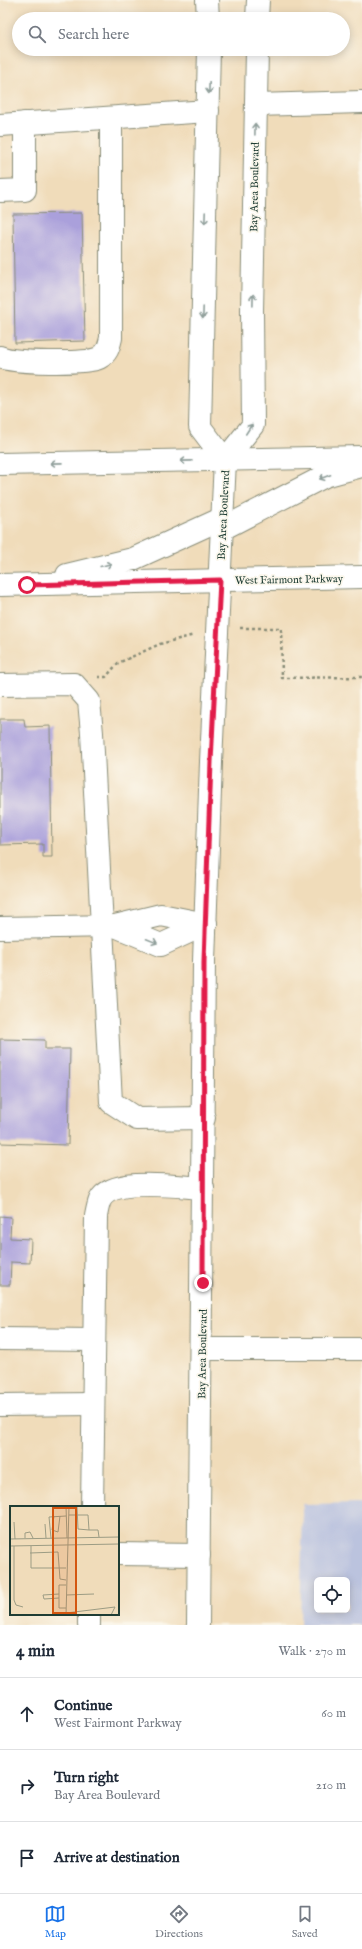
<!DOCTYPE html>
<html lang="en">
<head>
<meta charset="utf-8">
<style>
	:root { --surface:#fff; --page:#f2f2f3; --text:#1f2937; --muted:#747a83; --line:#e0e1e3; --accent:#1a73e8 }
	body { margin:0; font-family:"IM FELL English",serif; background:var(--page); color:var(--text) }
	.controls { position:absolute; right:12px; bottom:12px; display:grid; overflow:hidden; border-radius:6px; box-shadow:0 2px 10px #0003 }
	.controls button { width:36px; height:36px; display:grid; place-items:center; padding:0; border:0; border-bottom:1px solid var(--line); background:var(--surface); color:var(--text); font:20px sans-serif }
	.stop { position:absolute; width:12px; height:12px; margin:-9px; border:3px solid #e11d48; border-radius:50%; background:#fff }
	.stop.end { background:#e11d48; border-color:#fff; box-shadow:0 1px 4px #0008 }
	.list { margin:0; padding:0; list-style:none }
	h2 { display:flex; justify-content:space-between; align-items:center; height:52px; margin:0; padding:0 16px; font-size:17px }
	h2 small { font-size:13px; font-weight:400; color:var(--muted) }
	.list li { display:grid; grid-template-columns:26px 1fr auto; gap:12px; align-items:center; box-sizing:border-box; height:72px; padding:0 16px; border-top:1px solid var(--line) }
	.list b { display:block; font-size:15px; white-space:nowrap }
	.list p { margin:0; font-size:13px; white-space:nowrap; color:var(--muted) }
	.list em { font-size:13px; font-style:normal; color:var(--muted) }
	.icon { flex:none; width:22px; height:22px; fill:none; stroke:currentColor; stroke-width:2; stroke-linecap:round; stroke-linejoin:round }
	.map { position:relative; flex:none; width:362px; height:1625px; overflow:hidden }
	.search { position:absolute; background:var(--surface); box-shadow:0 2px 10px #0003; left:12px; right:12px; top:12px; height:44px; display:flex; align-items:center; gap:10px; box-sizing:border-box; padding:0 14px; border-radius:22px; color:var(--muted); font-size:15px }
	.sheet { height:268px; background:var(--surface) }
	nav { display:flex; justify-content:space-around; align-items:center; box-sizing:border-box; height:56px; border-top:1px solid var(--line); background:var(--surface); font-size:11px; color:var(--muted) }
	nav a { display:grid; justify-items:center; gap:2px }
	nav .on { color:var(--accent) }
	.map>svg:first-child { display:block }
</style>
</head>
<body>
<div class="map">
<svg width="362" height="1625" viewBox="0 0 362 1625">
	<rect width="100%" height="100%" fill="#fbf7ec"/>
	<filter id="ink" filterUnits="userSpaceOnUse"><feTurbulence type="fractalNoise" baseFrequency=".025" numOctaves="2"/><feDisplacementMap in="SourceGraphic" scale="8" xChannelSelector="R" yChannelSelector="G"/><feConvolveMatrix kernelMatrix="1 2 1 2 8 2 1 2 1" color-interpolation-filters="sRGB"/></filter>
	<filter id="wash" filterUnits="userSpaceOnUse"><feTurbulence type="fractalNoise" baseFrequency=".012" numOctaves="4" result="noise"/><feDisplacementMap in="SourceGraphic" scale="16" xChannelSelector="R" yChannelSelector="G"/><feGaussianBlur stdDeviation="0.9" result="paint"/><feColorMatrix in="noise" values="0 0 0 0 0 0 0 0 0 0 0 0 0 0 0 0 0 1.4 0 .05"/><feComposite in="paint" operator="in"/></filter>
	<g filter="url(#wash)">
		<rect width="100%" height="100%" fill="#f0dcba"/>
		<path fill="#bbc3de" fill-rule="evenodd" d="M362 1503V1625H300L303 1504ZM317 1580H347V1610H317Z"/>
		<g id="blocks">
			<g fill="#aaa0db">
				<polygon points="82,213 85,341 15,343 13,214"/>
				<polygon points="0,719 24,719 25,727 50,726 52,857 43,857 43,844 0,845"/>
				<polygon points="0,1039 45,1040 45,1049 70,1049 68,1145 0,1143"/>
				<polygon points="0,1216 11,1217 10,1238 31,1239 30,1263 11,1262 10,1285 0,1285"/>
			</g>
		</g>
	</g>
	<g filter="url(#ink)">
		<use href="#blocks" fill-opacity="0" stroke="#888c77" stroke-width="1"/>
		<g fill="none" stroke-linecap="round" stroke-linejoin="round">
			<defs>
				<g id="minor">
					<polyline points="256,105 362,102"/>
					<polyline points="0,125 208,111"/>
					<polyline points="0,191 25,190 25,123"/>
					<path d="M0 357C14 363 85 364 99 358 108 353 109 346 111 338V118"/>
					<polyline points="0,685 74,684 89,701 92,733 111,1102 137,1119 204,1118"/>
					<polyline points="115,926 161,945 206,924"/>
					<polyline points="0,928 115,926 161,915 206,924"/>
					<polyline points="0,1339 94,1340"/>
					<polyline points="202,1349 362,1349"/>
					<polyline points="0,1405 93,1404"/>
					<path d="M92 1507 96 1216C97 1211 98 1205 100 1200 112 1176 179 1187 203 1188"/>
					<polyline points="118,1554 199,1555"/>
					<polyline points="89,1625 89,1614"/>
				</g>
				<g id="major">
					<polyline points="207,0 208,19"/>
					<polyline points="257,19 258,0"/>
					<polyline points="209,49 200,427 225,460"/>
					<polyline points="0,464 362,457"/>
					<polyline points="222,529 325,476 362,466"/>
					<polyline points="67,575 133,559 223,518"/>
					<polyline points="0,585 362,577"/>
					<polyline points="198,1625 204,961 211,762 225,460 253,425 252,311 257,49"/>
				</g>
			</defs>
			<use href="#minor" stroke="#888c77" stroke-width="24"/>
			<use href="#major" stroke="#888c77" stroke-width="24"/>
			<g stroke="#888c77" stroke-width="2.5" stroke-dasharray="3 3" stroke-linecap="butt">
				<polyline points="240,628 281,628 282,678 362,677"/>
				<polyline points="98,677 106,677 118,663 160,644 194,635"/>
			</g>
			<use href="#minor" stroke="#fff" stroke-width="22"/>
			<use href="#major" stroke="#fff" stroke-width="22"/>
		</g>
		<defs><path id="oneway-shaft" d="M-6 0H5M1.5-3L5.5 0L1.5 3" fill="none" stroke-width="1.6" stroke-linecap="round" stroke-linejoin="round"/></defs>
		<g stroke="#8f9e9a">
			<use href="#oneway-shaft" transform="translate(209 88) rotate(92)"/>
			<use href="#oneway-shaft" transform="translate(255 129) rotate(-89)"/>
			<use href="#oneway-shaft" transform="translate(205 218) rotate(92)"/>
			<use href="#oneway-shaft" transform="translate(253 300) rotate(-89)"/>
			<use href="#oneway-shaft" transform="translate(203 313) rotate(92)"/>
			<use href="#oneway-shaft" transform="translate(249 429) rotate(-57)"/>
			<use href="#oneway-shaft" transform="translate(186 461) rotate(179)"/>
			<use href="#oneway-shaft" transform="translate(56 463) rotate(179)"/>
			<use href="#oneway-shaft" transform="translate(325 477) rotate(159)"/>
			<use href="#oneway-shaft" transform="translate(106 565) rotate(-14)"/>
			<use href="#oneway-shaft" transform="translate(152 941) rotate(22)"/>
		</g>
	</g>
	<g fill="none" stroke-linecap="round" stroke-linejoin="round" filter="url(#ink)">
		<polyline stroke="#e11d48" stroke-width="5" points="27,585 220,580 211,762 204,961 203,1283"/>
	</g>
	<g text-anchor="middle" stroke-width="3.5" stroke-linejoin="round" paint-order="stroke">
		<g font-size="11" fill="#1f3d34" stroke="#fbf7ec">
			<text transform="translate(254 187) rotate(-89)" y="4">Bay Area Boulevard</text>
			<text transform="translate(223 515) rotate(-87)" y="4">Bay Area Boulevard</text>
			<text transform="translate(289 579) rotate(-1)" y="4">West Fairmont Parkway</text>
			<text transform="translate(202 1354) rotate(-89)" y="4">Bay Area Boulevard</text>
		</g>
	</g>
	<g transform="translate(10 1506)">
		<rect width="109" height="109" fill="#f0dcba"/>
		<path fill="none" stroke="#9c9c84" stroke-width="1" d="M56 0 57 32M67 0 68 23 79 24M59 9H78L79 24H88L89 31M44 10 42 24 48 26 50 10M4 16 5 33M35 18 36 32M15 32V27L20 26 23 32M41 32 39 11 56 10M0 33 109 31M0 40 109 38M4 40V94L6 99 13 101M21 40V62H56M20 47 48 46 50 73 56 74M56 89 84 88M49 92 34 93 33 89 49 88M56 102H49V79H56M56 107 105 101 101 109M56 109 59 0"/>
		<path fill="#d45610" fill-opacity="0.15" stroke="#d45610" stroke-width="2" d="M43 2H66V107H43Z"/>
		<rect width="109" height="109" fill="none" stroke="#1f3d34" stroke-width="2"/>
	</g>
</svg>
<div class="controls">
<button><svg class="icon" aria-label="locate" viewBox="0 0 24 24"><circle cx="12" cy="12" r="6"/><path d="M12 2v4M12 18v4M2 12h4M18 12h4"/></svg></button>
</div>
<div class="stop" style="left:27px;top:585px"></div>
<div class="stop end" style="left:203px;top:1283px"></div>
<div class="search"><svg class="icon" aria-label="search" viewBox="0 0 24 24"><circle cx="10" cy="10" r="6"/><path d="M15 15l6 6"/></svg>Search here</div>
</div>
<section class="sheet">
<h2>4 min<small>Walk · 270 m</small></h2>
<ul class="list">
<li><svg class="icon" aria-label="ahead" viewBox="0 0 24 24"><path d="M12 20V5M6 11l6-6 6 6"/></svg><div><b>Continue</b><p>West Fairmont Parkway</p></div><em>60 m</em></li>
<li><svg class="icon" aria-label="right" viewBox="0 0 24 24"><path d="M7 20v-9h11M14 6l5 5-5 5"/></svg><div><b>Turn right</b><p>Bay Area Boulevard</p></div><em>210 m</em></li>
<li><svg class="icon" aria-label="arrive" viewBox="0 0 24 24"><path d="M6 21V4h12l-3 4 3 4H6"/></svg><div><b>Arrive at destination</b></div></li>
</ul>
</section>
<nav>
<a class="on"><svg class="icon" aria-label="map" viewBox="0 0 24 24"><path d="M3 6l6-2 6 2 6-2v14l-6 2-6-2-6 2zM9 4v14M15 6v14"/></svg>Map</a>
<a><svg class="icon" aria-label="directions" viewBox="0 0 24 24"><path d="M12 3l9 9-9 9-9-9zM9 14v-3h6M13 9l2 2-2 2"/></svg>Directions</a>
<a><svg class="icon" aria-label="saved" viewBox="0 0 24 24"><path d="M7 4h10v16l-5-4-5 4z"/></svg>Saved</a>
</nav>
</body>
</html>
